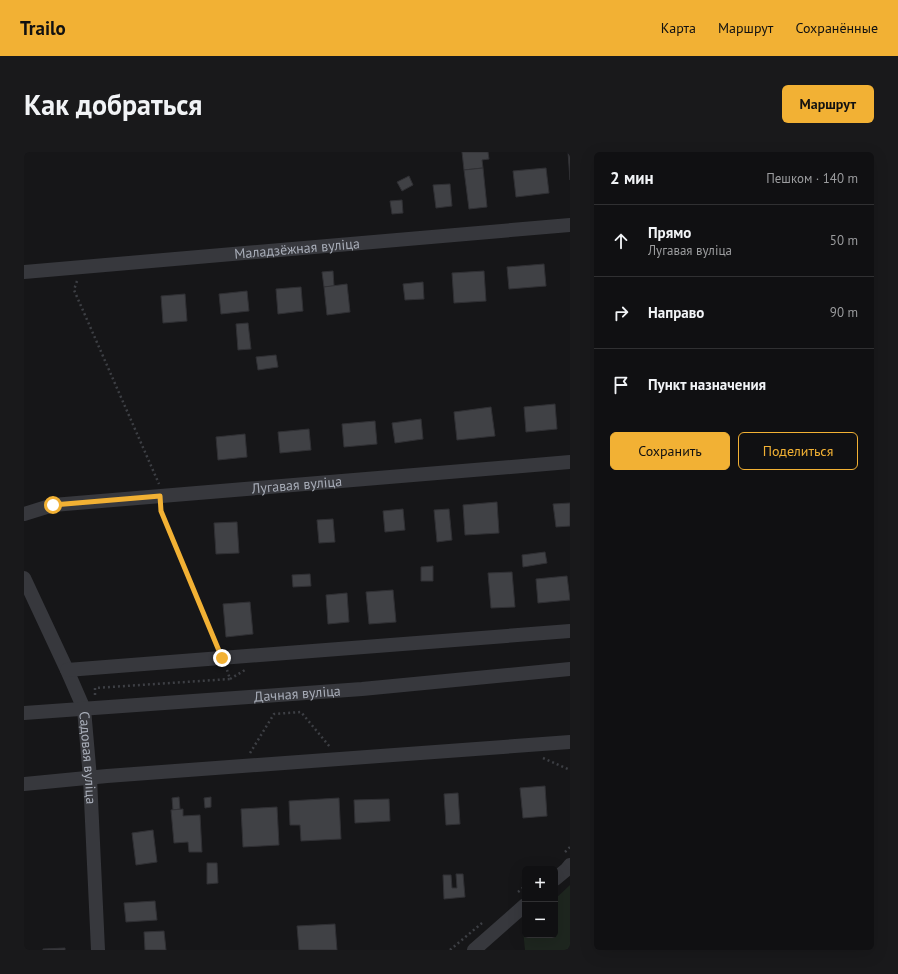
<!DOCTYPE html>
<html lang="ru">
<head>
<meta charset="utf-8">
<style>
	:root { --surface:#101012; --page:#19191b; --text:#f1f3f6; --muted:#9c9d9f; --line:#303032; --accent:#f2b134 }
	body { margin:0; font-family:"PT Sans",sans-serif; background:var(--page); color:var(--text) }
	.controls { position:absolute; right:12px; bottom:12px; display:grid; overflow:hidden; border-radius:6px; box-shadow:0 4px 16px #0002 }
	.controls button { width:36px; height:36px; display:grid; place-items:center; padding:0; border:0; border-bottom:1px solid var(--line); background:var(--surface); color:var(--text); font:20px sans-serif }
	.stop { position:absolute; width:12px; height:12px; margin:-9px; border:3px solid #f2b134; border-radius:50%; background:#fff }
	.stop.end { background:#f2b134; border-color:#fff; box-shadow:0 1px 4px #0008 }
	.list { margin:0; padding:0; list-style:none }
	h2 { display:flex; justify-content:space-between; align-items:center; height:52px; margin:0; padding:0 16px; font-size:17px }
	h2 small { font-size:13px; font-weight:400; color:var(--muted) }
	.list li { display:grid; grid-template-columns:26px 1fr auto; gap:12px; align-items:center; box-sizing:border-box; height:72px; padding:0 16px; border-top:1px solid var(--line) }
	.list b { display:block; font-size:15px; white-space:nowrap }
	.list p { margin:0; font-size:13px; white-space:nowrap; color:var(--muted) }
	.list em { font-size:13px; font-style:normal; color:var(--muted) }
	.actions { display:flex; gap:8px; padding:12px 16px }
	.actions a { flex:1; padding:9px 0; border:1px solid var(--accent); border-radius:6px; text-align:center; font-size:14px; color:var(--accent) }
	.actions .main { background:var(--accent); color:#111 }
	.icon { flex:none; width:22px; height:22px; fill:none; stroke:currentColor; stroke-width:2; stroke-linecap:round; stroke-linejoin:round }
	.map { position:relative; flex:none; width:546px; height:798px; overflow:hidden; border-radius:6px }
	header { display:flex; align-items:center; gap:24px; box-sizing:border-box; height:56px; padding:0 20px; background:var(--accent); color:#111 }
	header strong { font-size:19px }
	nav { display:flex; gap:22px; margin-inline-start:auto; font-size:14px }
	.intro { display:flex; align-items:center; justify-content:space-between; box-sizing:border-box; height:96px; padding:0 24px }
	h1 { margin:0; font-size:28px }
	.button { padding:10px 18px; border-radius:6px; background:var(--accent); color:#111; font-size:14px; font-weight:700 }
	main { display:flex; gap:24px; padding:0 24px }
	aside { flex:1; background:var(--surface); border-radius:6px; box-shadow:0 4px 16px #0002 }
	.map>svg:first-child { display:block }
</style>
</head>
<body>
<header>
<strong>Trailo</strong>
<nav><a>Карта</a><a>Маршрут</a><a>Сохранённые</a></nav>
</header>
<div class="intro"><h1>Как добраться</h1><a class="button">Маршрут</a></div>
<main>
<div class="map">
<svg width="546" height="798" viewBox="0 0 546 798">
	<rect width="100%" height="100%" fill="#161618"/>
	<polygon fill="#1e261f" points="546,733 546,798 501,798 499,778 501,776 501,783 531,783 531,747"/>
	<g fill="#404145" stroke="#303034">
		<polygon points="438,0 464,0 465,7 458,8 459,16 440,18"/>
		<polygon points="544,0 546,0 546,28"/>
		<polygon points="459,16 463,55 445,57 440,18"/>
		<polygon points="522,16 525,41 492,45 489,19"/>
		<polygon points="385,24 389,33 378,39 373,30"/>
		<polygon points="426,32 428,54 412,56 409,33"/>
		<polygon points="378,48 379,61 368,62 366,49"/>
		<polygon points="520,112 522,134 485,137 483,115"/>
		<polygon points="309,119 310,134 300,135 298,120"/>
		<polygon points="460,119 462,149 430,151 428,121"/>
		<polygon points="399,130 400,147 381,148 379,132"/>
		<polygon points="323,132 326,160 303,163 300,135"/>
		<polygon points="277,135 279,159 254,162 252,137"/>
		<polygon points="223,139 225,159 197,162 195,142"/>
		<polygon points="161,142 163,169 139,171 137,144"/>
		<polygon points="224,171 227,197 214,198 212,172"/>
		<polygon points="252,203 254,215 234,218 232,205"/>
		<polygon points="531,252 533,277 502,280 500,255"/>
		<polygon points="467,255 471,284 433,288 430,260"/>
		<polygon points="397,267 399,287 371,291 368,271"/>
		<polygon points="351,269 353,292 320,295 318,272"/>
		<polygon points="285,277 287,298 256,301 254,280"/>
		<polygon points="221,282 223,305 194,308 192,285"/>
		<polygon points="473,350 475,381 441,383 439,353"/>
		<polygon points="546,351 546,374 532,375 529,352"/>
		<polygon points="379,357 381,378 361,380 359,359"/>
		<polygon points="425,357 428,388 413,390 410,358"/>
		<polygon points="309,367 311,390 295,391 293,368"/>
		<polygon points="213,370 215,401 192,402 190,371"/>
		<polygon points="521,400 523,411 499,415 498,403"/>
		<polygon points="409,414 409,429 397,429 397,415"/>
		<polygon points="488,420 491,455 467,456 464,421"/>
		<polygon points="286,422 287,434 269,435 268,423"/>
		<polygon points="543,424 546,448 514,451 512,427"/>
		<polygon points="369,438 372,470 345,472 342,440"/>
		<polygon points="323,441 325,470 304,472 302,443"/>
		<polygon points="226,450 229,482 202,485 199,452"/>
		<polygon points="521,634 523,664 499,666 496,636"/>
		<polygon points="434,641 436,672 422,673 420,642"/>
		<polygon points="155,645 156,657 149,658 148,646"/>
		<polygon points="187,645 187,655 181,656 180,646"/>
		<polygon points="315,646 317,687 277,689 276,673 266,673 265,649"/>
		<polygon points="365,647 366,669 331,671 330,648"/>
		<polygon points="253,655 255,693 219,695 217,657"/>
		<polygon points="159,657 159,664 176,663 178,700 165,700 164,690 150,691 147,658"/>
		<polygon points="129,678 133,710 112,713 108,681"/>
		<polygon points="183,711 193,711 194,731 183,732"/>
		<polygon points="432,722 439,722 441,745 420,747 419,723 427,723 428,736 433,736"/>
		<polygon points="131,749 133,768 102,770 100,751"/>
		<polygon points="311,772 313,798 275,798 273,774"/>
		<polygon points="140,779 142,798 121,798 120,780"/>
		<polygon points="41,796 41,798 19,798 19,797"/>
	</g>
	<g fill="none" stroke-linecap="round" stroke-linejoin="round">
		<g stroke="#3d3f44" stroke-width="2.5" stroke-dasharray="2 3" stroke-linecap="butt">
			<polyline points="53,129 50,138 135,332"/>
			<polyline points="137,357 137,359 193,493"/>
			<polyline points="206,527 221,518"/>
			<polyline points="71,543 71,536 206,527 203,518"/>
			<polyline points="226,601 250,562 277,560 306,595"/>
			<polyline points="519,606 546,618"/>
			<polyline points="541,700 546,695"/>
			<polyline points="494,740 501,734"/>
			<polyline points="426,798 458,771"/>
		</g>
		<g stroke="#37383d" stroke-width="14">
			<path id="s1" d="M0 120 546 73"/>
			<path id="s2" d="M0 362 29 353 546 310"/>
			<path id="s3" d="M0 426 43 518 60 557 66 626 74 798"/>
			<polyline points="43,518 546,479"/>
			<path id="s4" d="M0 561 338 537 546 517"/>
			<polyline points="0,632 83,624 546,590"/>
			<polyline points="531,727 542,718 546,713"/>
			<polyline points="450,798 501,753"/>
		</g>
	</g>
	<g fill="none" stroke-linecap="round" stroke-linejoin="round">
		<polyline stroke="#f2b134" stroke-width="5" points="29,353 136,344 137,359 198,506"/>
	</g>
	<g text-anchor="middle" stroke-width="3" stroke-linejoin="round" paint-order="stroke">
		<g font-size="14" fill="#a8adb8" stroke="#111113">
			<text dy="5" stroke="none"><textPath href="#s1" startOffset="274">Маладзёжная вуліца</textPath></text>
			<text dy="5" stroke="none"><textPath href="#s2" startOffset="275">Лугавая вуліца</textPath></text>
			<text dy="5" stroke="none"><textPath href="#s4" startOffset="274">Дачная вуліца</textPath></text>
			<text dy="5" stroke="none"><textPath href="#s3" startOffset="193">Садовая вуліца</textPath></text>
		</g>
	</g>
</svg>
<div class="controls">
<button>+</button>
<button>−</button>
</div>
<div class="stop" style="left:29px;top:353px"></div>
<div class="stop end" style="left:198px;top:506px"></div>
</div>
<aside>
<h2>2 мин<small>Пешком · 140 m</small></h2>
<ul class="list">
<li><svg class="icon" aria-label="ahead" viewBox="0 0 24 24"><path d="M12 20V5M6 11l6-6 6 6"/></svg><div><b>Прямо</b><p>Лугавая вуліца</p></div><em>50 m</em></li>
<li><svg class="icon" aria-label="right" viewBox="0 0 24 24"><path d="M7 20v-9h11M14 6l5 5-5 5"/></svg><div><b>Направо</b></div><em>90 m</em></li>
<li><svg class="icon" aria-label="arrive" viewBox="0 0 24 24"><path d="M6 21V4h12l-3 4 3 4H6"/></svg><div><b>Пункт назначения</b></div></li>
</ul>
<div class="actions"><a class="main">Сохранить</a><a>Поделиться</a></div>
</aside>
</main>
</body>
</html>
